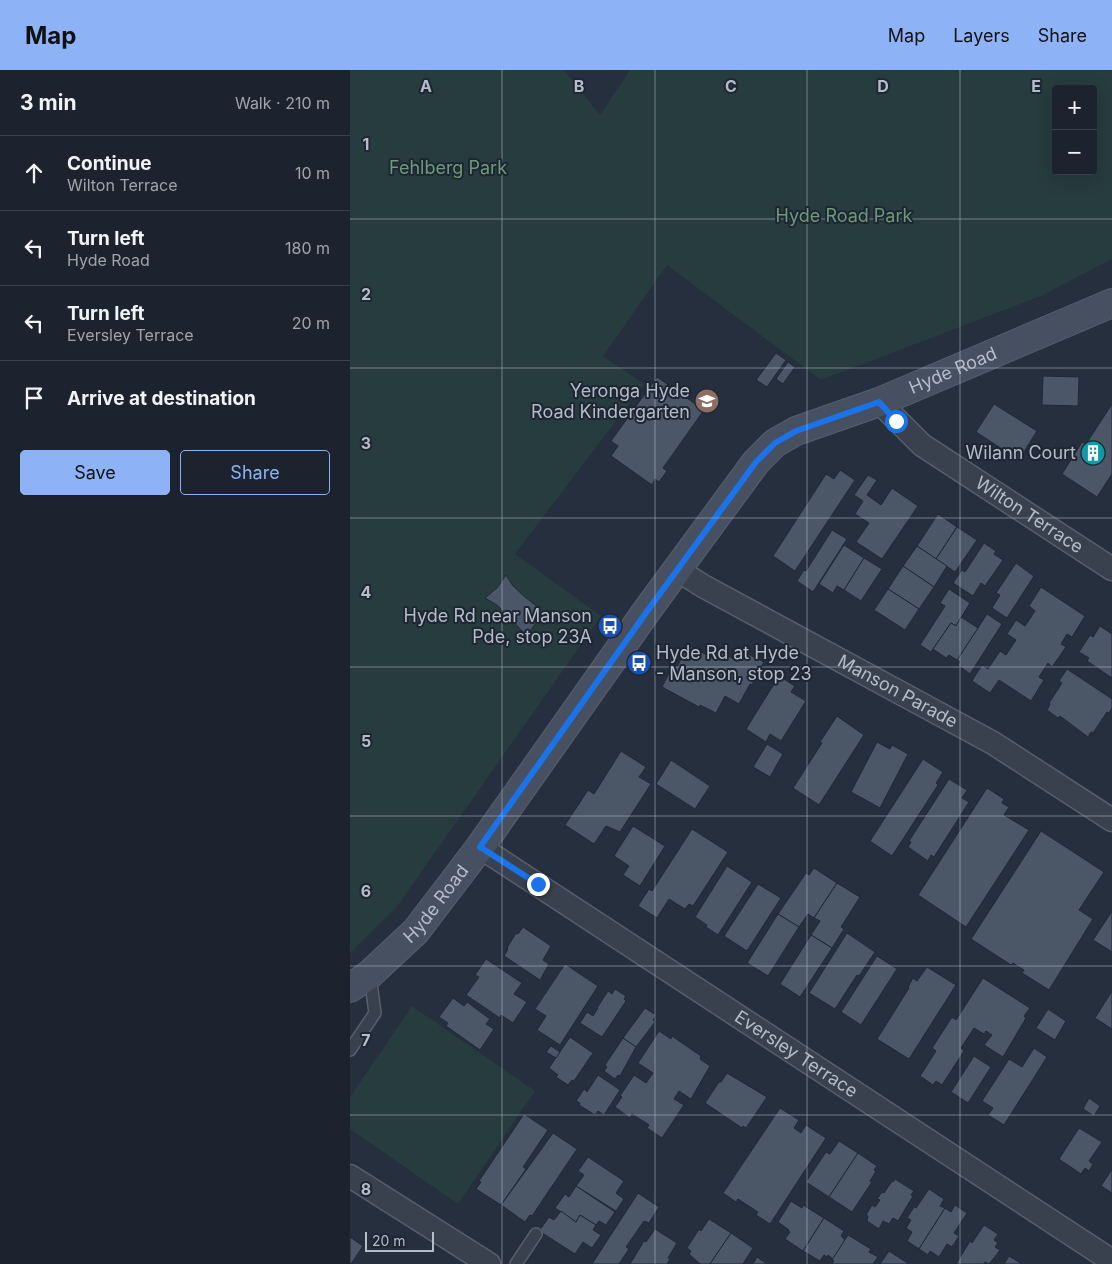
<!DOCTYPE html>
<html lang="en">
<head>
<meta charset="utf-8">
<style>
	:root { --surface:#1c232e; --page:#252b36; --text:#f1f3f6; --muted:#a0a4aa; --line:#3a404a; --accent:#8db3f6 }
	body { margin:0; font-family:Inter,sans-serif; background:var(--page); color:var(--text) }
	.controls { position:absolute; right:15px; top:15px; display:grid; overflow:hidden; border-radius:5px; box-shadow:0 5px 20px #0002 }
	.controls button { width:45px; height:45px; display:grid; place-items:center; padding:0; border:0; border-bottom:1px solid var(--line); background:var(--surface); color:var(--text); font:25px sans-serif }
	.scale { position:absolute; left:15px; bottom:12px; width:69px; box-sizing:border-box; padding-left:5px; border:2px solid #b5bcc9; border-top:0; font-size:14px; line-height:18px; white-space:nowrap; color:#b5bcc9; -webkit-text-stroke:4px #1e2633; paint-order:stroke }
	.stop { position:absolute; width:15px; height:15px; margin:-11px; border:4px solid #1a73e8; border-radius:50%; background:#fff }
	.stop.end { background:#1a73e8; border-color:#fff; box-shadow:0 1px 5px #0008 }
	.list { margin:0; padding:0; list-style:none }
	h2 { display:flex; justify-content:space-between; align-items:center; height:65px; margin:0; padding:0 20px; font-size:21px }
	h2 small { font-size:16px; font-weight:400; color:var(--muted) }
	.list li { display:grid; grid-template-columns:32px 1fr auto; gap:15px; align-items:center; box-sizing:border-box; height:75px; padding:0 20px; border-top:1px solid var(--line) }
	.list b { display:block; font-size:19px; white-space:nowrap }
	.list p { margin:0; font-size:16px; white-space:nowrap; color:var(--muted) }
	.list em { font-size:16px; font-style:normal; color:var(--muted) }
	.actions { display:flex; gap:10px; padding:15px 20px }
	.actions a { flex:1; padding:11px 0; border:1px solid var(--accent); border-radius:5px; text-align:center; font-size:18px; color:var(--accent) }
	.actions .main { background:var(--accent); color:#111 }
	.icon { flex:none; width:28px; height:28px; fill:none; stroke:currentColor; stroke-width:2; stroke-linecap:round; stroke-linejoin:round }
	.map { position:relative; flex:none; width:762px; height:1194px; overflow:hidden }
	header { display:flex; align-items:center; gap:30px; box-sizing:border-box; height:70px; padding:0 25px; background:var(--accent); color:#111 }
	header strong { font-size:24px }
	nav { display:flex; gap:28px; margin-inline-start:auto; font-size:18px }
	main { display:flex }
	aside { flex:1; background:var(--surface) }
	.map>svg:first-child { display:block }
</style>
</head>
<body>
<header>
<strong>Map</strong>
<nav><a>Map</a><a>Layers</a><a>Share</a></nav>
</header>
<main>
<aside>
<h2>3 min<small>Walk · 210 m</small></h2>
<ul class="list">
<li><svg class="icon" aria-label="ahead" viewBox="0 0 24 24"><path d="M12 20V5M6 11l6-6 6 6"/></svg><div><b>Continue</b><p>Wilton Terrace</p></div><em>10 m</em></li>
<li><svg class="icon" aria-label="left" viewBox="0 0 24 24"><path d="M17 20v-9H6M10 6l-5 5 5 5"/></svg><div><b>Turn left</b><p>Hyde Road</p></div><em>180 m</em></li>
<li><svg class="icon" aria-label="left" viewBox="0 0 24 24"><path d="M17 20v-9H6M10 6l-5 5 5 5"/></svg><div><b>Turn left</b><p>Eversley Terrace</p></div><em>20 m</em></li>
<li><svg class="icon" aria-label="arrive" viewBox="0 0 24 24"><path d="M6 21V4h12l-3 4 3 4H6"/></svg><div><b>Arrive at destination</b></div></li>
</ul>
<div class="actions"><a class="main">Save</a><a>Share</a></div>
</aside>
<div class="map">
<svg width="762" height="1194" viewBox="0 0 762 1194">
	<rect width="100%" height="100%" fill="#252f3e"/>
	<g fill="#273c3f" fill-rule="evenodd">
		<path d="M0 0H214L250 45 280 0H762V189L691 226 471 310 317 195 253 286 294 314 165 484 251 546 46 838 0 883ZM706 19H743V101H706Z"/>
		<polygon points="62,936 185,1021 108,1134 0,1059 0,1027"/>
	</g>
	<g fill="#4b5667" stroke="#202835">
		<polygon points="426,283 436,290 417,317 406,310"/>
		<polygon points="438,292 445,297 433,314 426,309"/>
		<polygon points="693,306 729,307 728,336 692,335"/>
		<polygon points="307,307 354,340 313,398 317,401 309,412 305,409 302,415 261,386 268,376 261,371"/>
		<polygon points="644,334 687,361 669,390 626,362"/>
		<polygon points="762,334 762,404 747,427 712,404 732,372 736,374"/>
		<polygon points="490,400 505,410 445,501 423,486 476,404 484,409"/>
		<polygon points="518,405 527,410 517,425 531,435 542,418 568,436 532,489 506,472 519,453 505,444 513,431 504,425"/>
		<polygon points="588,444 607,457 586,489 567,476"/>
		<polygon points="607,457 627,470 605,502 586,489"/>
		<polygon points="482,460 497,469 463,522 447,511 454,500 456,501"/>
		<polygon points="634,473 646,481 644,484 653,490 635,516 631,513 623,526 603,513 612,500 615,502"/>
		<polygon points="494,475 514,488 494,520 487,516 483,523 469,514"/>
		<polygon points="567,476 597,496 584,517 553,496"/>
		<polygon points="514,488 532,499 511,531 494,520"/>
		<polygon points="666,493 684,506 657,548 642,538 650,525 646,523"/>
		<polygon points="553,496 584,517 569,539 538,519"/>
		<polygon points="156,505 163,516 175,527 198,545 185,554 177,566 147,535 135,528 147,518"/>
		<polygon points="691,517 735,546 722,567 717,564 711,574 716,577 702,597 698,593 689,607 694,610 681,631 649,610 640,623 622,611 632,595 638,599 650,581 656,585 666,570 657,564 666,550 675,556 685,541 679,536"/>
		<polygon points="538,519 569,539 555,560 524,540"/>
		<polygon points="599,519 620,533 606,556 601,553 581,582 570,575 595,536 590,533"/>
		<polygon points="637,544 652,554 620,604 608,595 610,592 607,590"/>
		<polygon points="611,547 628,558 607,590 599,585 596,588 583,579 601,553 606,556"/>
		<polygon points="750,556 762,564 762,608 737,591 739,588 729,582 740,565 743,567"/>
		<polygon points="338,575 365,589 369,581 387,591 392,581 414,592 402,615 400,614 389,634 375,626 366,643 350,635 349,637 312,617 323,595 327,597"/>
		<polygon points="717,599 762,629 762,638 759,643 757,642 743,663 741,662 738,667 710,646 708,648 697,640 700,634 699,633 712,613 709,611"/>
		<polygon points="429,606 445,616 441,622 456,631 431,671 420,664 416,672 396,659"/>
		<polygon points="487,646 514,665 469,735 443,718 472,673 470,672"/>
		<polygon points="527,672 540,679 542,675 558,684 530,738 501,722"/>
		<polygon points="417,674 433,684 420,707 403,697"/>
		<polygon points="271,681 296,697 289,707 301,714 270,762 256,756 244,774 215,755 238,720 244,724"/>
		<polygon points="573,689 593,702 586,713 588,715 542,786 520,771"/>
		<polygon points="321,690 360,716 345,739 306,714"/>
		<polygon points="599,709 617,720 612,728 619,732 584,787 581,785 578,791 558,777 561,772 559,771"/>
		<polygon points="637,718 654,729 652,733 659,737 654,745 679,760 616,857 568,825"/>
		<polygon points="283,756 315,776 290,816 273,805 279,796 264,786"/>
		<polygon points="342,759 378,782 343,836 339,834 335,839 319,829 307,848 288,836 299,819 302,821"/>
		<polygon points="691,761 754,802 729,840 743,849 699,920 672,903 674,900 663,893 661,895 621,869"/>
		<polygon points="377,796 402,812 368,865 356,857 357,855 345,847"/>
		<polygon points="464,798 487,813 464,848 458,844 449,857 428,844 456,803 459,805"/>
		<polygon points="487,813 510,827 491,857 494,859 482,878 461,865 470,851 464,848"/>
		<polygon points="408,814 431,828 397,881 374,866"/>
		<polygon points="762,841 762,882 743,870"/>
		<polygon points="428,844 449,857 418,906 397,893"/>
		<polygon points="173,857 201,876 193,890 199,894 190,910 154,886 158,879 157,878 166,863 168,864"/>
		<polygon points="497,863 525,882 509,906 507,905 485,939 459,923"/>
		<polygon points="461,865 482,878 450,927 430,914"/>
		<polygon points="527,886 547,899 511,955 491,942"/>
		<polygon points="136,889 172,913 164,924 177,932 163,953 151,945 150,948 116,925 129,907 125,905"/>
		<polygon points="215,894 248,916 210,975 187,960 196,946 185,939"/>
		<polygon points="577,897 606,915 559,989 527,969 559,918 558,917 563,908 567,911"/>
		<polygon points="633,908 680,938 674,946 676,948 653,987 634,975 642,965 636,961 634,964 624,958 611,978 614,981 592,1015 586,1011 583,1015 570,1006 586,981 582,978 602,947 606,950"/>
		<polygon points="265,919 276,926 274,929 276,931 252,967 230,953 237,942 243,946 248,938 247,938 258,921 262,924"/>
		<polygon points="762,921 762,959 745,948"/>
		<polygon points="103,928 114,936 117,932 140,949 136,954 144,959 130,980 96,956 98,953 89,947"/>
		<polygon points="295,938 306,945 303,950 305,952 286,977 273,968"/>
		<polygon points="698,939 716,951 705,970 686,958"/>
		<polygon points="309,961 321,969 322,966 351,986 350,989 360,996 341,1029 329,1021 324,1029 334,1035 312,1068 297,1058 299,1055 282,1044 280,1048 265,1037 272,1027 270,1026 284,1005 296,1013 303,1003 288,993"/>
		<polygon points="220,967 243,983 224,1011 222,1010 218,1015 206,1007 208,1005 199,998"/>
		<polygon points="273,968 286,977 270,1006 268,1005 265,1009 254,1001 257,997 255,995"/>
		<polygon points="201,976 210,982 206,988 196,982"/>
		<polygon points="684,978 697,987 654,1055 638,1045 643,1038 632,1031 659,989 672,997"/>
		<polygon points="624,986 641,997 618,1033 601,1022"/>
		<polygon points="377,1003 417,1027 396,1058 393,1056 392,1058 355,1033 369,1012 371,1012"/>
		<polygon points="248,1005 270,1020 254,1045 248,1041 245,1045 229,1035 230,1033 226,1031 234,1019 237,1022"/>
		<polygon points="739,1028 750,1036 744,1046 733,1039"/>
		<polygon points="430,1038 449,1050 444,1058 451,1063 456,1055 476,1068 420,1154 406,1145 408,1142 388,1129 386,1132 373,1123"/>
		<polygon points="174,1044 198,1060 173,1097 176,1099 151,1135 126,1119 131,1112 129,1111"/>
		<polygon points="729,1058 752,1072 739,1091 743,1094 739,1101 735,1098 731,1104 709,1089"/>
		<polygon points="203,1063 227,1079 182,1146 180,1145 175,1152 151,1135"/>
		<polygon points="489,1071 508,1083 479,1127 456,1112 476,1082 480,1084"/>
		<polygon points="508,1083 527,1096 524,1100 526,1101 520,1111 522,1112 502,1142 479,1127"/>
		<polygon points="238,1087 274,1111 266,1123 274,1129 266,1141 226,1116 234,1105 228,1101"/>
		<polygon points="762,1099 762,1123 751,1116"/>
		<polygon points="545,1109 564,1121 561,1125 563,1126 548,1151 543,1148 539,1154 533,1151 529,1159 517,1151 518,1146 516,1145 522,1135 525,1137 530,1130 527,1129 532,1122 534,1123 542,1111 543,1112"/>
		<polygon points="226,1116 265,1142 256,1155 249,1151 246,1155 230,1145 226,1152 205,1138 215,1124 219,1127"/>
		<polygon points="579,1119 594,1129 590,1136 595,1138 569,1179 557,1171 562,1162 556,1158 561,1150 557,1148 564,1137 566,1138"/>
		<polygon points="288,1123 309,1137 299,1153 294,1151 276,1177 279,1179 269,1194 242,1194"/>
		<polygon points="441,1131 452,1138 453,1135 474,1148 453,1181 435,1169 440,1162 438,1161 439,1160 428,1152"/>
		<polygon points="605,1135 617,1143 604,1163 609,1166 602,1177 597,1174 589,1187 580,1181 578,1185 569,1179 595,1138 601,1142"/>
		<polygon points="211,1141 226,1152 230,1145 246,1155 243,1160 251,1165 242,1178 233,1172 225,1184 189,1161 199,1147 204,1150"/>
		<polygon points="474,1148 494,1161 491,1166 495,1170 483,1189 478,1185 477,1187 474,1185 470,1191 453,1181"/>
		<polygon points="359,1149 381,1163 360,1194 350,1194 339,1184 341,1181 337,1178 349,1159 351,1161"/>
		<polygon points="634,1155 648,1164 644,1170 648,1173 645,1177 650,1180 644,1188 639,1194 635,1192 634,1194 606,1194 620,1171 622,1173"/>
		<polygon points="305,1159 327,1173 318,1188 320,1189 317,1194 280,1194 294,1171 296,1172"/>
		<polygon points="381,1163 403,1178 393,1194 360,1194"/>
		<polygon points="498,1165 521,1179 519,1182 528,1187 523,1194 482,1194 484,1191 482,1190"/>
		<polygon points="0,1167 13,1176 1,1194 0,1194"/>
		<polygon points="539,1181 559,1194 530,1194"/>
		<polygon points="659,1186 672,1194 654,1194"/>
		<polygon points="407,1187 417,1194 403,1194"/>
	</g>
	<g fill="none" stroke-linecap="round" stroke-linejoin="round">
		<defs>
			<g id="lane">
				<polyline points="0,980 25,943 20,906"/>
				<polyline points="166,1194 186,1164"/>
			</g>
			<g id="street">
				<path id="s1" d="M529 332 572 375 762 499"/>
				<path id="s2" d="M328 500 353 516 643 673 762 750"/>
				<path id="s3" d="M130 777 762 1191"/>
				<polyline points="0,1106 139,1194"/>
			</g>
			<g id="secondary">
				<path id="s4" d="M0 918 20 904 66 861 130 777 298 539 406 392 425 373 446 361 529 332 762 233"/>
			</g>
		</defs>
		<use href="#lane" stroke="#575f6c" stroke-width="14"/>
		<use href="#street" stroke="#575f6c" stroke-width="25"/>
		<use href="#secondary" stroke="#575f6c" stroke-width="30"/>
		<use href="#lane" stroke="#39414e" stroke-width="11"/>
		<use href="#street" stroke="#39414e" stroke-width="22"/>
		<use href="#secondary" stroke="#475061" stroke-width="28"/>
	</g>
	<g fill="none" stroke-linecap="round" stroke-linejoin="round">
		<polyline stroke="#1a73e8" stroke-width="6" points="188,814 130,777 298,540 406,392 425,373 446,361 529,332 546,351"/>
	</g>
	<path fill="none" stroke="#b5bcc9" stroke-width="1" stroke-opacity="0.55" d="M152 0V1194M305 0V1194M457 0V1194M610 0V1194M0 149H762M0 298H762M0 448H762M0 597H762M0 746H762M0 896H762M0 1045H762"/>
	<defs>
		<symbol id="school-disc" viewBox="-11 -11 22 22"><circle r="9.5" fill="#8d6e63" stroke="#1e2633"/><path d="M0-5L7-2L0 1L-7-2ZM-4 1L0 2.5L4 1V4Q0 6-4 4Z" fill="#fff"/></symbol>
		<symbol id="building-disc" viewBox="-11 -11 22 22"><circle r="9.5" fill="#0f9aa8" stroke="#1e2633"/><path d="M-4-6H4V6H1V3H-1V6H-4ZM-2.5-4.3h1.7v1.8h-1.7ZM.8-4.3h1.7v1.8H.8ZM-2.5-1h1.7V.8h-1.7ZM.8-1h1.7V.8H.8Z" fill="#fff"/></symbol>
		<symbol id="bus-disc" viewBox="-11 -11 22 22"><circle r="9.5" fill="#1a4fb4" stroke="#1e2633"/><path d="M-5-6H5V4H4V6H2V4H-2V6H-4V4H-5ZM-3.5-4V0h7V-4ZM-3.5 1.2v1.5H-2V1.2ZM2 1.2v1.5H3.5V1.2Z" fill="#fff"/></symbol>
	</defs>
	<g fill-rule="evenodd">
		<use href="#school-disc" x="343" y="317" width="28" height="28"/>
		<use href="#building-disc" x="729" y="369" width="28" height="28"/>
		<use href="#bus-disc" x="246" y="542" width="28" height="28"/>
		<use href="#bus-disc" x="275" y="579" width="28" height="28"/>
	</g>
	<g text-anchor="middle" stroke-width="4" stroke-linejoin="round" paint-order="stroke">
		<g font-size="18" fill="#6d9a78" stroke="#1e2633">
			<text x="98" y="104">Fehlberg Park</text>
			<text x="494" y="152">Hyde Road Park</text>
		</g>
		<g font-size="18" fill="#b5bcc9" stroke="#1e2633">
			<text dy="6" stroke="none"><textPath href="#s4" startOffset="886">Hyde Road</textPath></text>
			<text dy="6" stroke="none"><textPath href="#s1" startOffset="189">Wilton Terrace</textPath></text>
			<text dy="6" stroke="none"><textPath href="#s2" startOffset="251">Manson Parade</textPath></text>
			<text dy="6" stroke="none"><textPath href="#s4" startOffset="121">Hyde Road</textPath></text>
			<text dy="6" stroke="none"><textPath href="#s3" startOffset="378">Eversley Terrace</textPath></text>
		</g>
		<g font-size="18" fill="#b5bcc9" stroke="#1e2633" text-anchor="end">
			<text x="340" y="327">Yeronga Hyde<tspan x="340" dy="21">Road Kindergarten</tspan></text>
			<text x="726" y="389">Wilann Court</text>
			<text x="242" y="552">Hyde Rd near Manson<tspan x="242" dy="21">Pde, stop 23A</tspan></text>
			<text x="306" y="589" text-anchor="start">Hyde Rd at Hyde<tspan x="306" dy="21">- Manson, stop 23</tspan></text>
		</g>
	</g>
	<g font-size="16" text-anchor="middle" font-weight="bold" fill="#b5bcc9" stroke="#1e2633" stroke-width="4" stroke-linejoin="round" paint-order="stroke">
		<text x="76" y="22">A</text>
		<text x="229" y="22">B</text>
		<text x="381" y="22">C</text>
		<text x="533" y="22">D</text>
		<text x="686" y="22">E</text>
		<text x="16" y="80">1</text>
		<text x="16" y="230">2</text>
		<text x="16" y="379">3</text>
		<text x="16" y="528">4</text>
		<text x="16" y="677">5</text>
		<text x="16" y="827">6</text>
		<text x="16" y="976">7</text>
		<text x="16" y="1125">8</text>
	</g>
</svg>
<div class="controls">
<button>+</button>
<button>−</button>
</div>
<div class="scale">20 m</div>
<div class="stop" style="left:546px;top:351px"></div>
<div class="stop end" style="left:188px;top:814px"></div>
</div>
</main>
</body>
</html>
